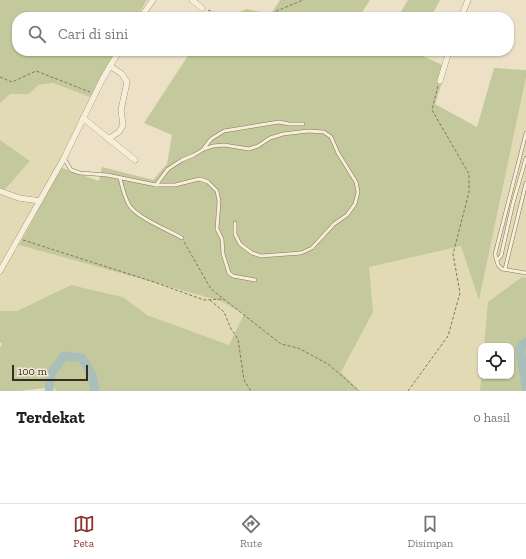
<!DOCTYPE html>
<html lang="id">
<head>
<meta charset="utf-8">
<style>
	:root { --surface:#fff; --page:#f6f6f6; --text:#222; --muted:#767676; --line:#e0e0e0; --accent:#913232 }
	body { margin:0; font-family:"Zilla Slab",serif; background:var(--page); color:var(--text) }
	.controls { position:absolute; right:12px; bottom:12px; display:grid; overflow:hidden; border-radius:8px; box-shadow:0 1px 3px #0004 }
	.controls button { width:36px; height:36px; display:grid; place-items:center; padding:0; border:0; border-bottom:1px solid var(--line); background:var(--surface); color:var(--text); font:20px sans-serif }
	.scale { position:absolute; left:12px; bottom:10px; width:76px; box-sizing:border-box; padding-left:4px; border:2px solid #372c20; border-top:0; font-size:11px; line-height:14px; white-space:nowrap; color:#372c20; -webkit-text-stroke:3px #f3ebd6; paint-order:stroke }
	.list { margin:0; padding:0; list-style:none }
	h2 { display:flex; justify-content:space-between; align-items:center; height:52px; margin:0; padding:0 16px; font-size:17px }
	h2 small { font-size:13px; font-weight:400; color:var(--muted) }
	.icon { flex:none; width:22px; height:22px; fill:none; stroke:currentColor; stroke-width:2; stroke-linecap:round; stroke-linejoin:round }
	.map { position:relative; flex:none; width:526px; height:391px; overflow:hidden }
	.search { position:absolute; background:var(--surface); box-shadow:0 1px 3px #0004; left:12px; right:12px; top:12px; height:44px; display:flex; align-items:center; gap:10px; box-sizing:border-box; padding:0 14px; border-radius:16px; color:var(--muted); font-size:15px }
	.sheet { height:112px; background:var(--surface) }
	nav { display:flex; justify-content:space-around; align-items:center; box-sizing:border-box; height:56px; border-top:1px solid var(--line); background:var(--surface); font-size:11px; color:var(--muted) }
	nav a { display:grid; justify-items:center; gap:2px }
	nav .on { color:var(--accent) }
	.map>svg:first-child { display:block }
</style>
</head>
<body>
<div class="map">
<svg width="526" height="391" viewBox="0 0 526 391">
	<rect width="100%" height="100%" fill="#ece1c7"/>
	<g fill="#e1dab5">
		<polygon points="526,77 526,278 522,277 488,302 484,346 481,346 480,389 479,391 360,391 341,372 373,312 368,267 461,245 479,299"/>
		<polygon points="53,83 90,97 35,216 19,245 221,301 244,313 229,345 147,315 123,297 71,285 17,311 0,311 0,195 30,161 0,140 0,103 10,94 29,94 38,85"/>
	</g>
	<g fill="#c3c99c">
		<polygon points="0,0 147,0 137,17 17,17 17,51 117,51 90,97 53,83 38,85 29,94 10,94 0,103"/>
		<polygon points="280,0 370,0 362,12 374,17 225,17 247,9 271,14"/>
		<polygon points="408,0 440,0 431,17 398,17"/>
		<polygon points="191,51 412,51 447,67 435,104 477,127 494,68 526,70 526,77 479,300 461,246 369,267 373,312 341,372 360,391 56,391 54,387 20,391 0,391 0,347 2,344 0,342 0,311 17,311 71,285 123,297 147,315 229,345 244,314 221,301 19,245 35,216 57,166 99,181 102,167 153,180 167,164 172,135 144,123"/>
		<polygon points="0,140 30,161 0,195"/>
		<polygon points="522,277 526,278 526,391 479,391 480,389 481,376 511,376 511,346 484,346 488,302"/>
	</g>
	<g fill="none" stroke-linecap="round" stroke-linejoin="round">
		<g stroke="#a8c0b9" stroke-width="9">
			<polyline points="526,342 520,348 526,387"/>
			<polyline points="49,391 51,374 64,356 82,358 92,375 95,391"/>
		</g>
		<defs>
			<g id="lane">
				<polyline points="526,133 495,254 498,265 502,269 526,273"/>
				<polyline points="204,148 211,139 224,131 279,122 289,124 303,124"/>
				<polyline points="64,158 71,170 80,173 107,175 156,185 175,185 195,180 200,179 208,182 217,191 219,201 217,229 222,239 223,254 229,273 233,276 255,280"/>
				<path d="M120 178C122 187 124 196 129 205 136 217 168 230 182 238"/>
				<polyline points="156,185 168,169 182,160 194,155 204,149 213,146 224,145 249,149 258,146 270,138 283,134 308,131 324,132 331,137 338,153 356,182 358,192 355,204 347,215 334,224 312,248 301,253 261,256 252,253 240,244 235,234 235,223"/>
				<polyline points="497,260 501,256 513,203 526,158"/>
				<polyline points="505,269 526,183"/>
			</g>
			<g id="street">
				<polyline points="192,0 202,8"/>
				<polyline points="141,17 153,0"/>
				<polyline points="461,17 468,0"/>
				<polyline points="181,51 183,53"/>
				<polyline points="440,81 449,51"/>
				<polyline points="83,118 135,160"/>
				<polyline points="108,139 119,132 123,125 121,110 127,82 122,74 110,66"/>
				<polyline points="0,191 19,198 40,201"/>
				<polyline points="0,271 64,158 102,80 119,51"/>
			</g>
		</defs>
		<use href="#lane" stroke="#86735e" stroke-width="4"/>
		<use href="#street" stroke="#86735e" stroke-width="6"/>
		<g stroke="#86735e" stroke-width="1" stroke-dasharray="3 2" stroke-linecap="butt">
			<polyline points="208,10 223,16 244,17"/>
			<polyline points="262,17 303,0"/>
			<polyline points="0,77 12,82 36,71 90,92"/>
			<polyline points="23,240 154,282 204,300 224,299"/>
			<polyline points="184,242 211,289 281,344 298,348 328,364 359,391"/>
			<polyline points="210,300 224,312 231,329 238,339 244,380 251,391"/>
			<polyline points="408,391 448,336 460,293 453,254 469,192 469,174 432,110 438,86"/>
		</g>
		<use href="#lane" stroke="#f7eeda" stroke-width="3"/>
		<use href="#street" stroke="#f7eeda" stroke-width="5.5"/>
	</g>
</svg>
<div class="controls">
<button><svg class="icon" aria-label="locate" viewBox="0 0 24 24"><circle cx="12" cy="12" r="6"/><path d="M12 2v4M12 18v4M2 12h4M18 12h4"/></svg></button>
</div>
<div class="scale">100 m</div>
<div class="search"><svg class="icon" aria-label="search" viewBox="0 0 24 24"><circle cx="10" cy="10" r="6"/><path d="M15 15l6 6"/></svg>Cari di sini</div>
</div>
<section class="sheet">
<h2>Terdekat<small>0 hasil</small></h2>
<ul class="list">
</ul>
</section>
<nav>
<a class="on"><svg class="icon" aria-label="map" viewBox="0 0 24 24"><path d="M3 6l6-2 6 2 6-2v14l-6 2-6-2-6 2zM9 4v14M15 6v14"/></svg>Peta</a>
<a><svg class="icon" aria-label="directions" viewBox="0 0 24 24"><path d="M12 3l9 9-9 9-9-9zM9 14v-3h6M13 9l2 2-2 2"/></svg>Rute</a>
<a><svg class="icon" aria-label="saved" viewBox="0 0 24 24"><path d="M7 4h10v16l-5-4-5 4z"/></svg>Disimpan</a>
</nav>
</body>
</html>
